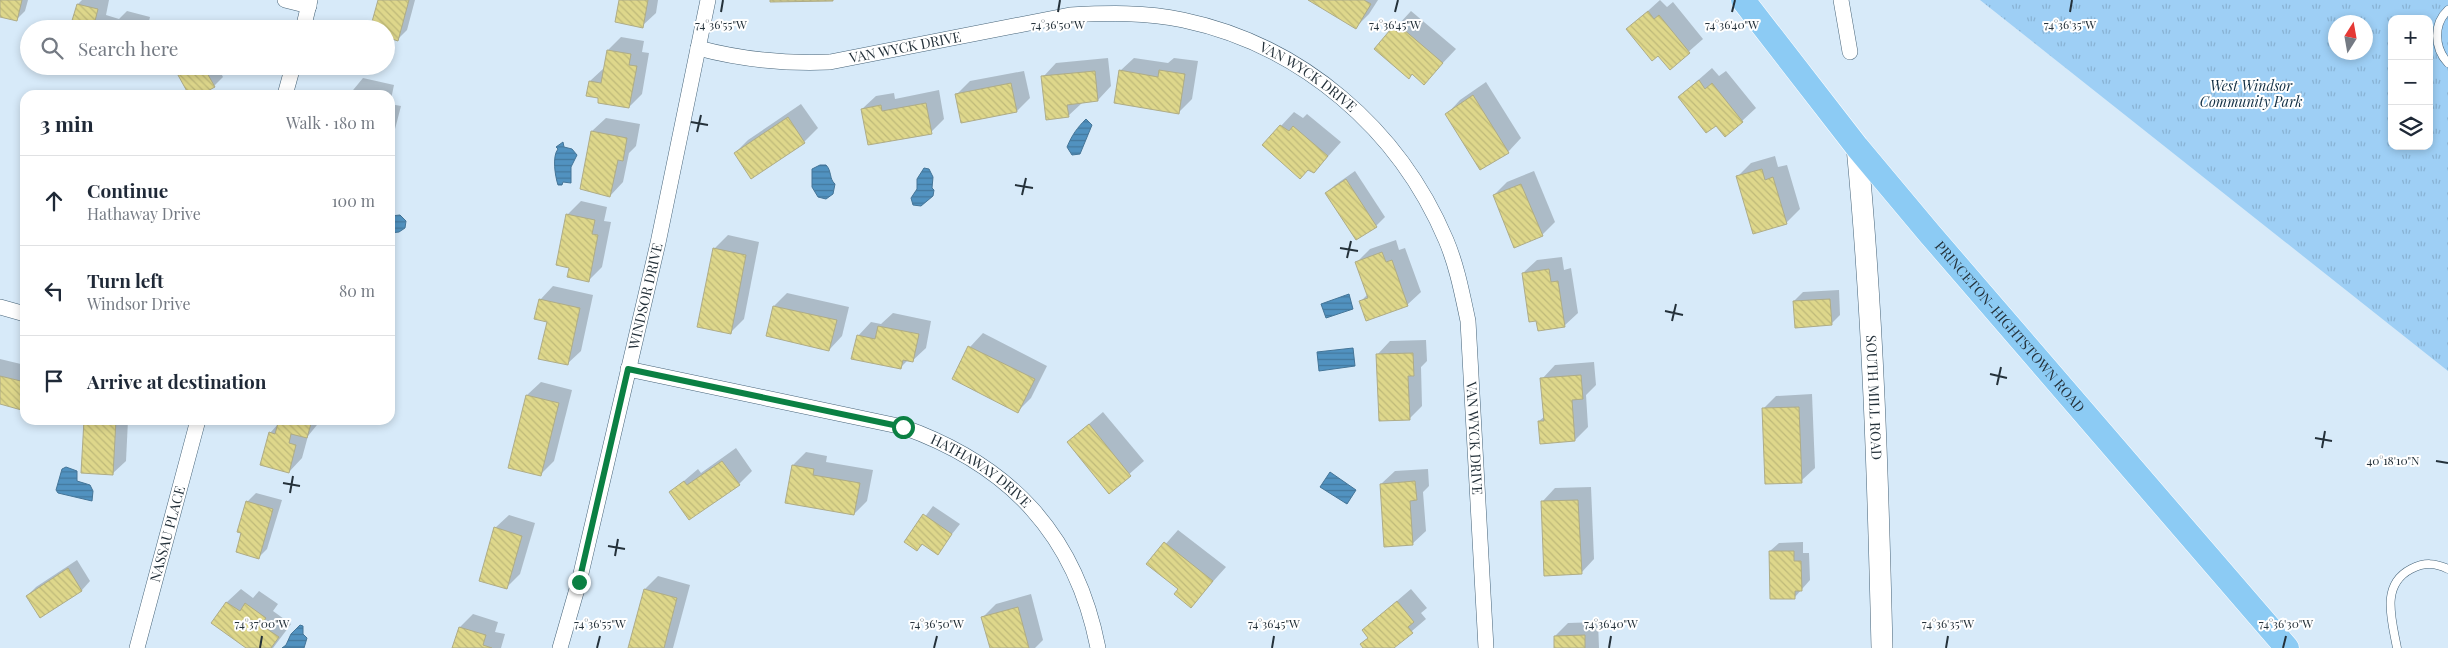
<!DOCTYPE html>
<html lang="en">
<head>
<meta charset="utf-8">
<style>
	:root { --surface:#fff; --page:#f6f6f7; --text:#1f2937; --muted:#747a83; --line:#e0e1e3 }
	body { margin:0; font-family:"Playfair Display",serif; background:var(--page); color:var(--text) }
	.controls { position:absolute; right:15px; top:15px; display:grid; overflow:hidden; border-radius:10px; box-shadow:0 2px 8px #0003 }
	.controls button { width:45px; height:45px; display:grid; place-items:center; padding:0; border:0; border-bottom:1px solid var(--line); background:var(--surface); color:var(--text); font:25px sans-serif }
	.compass { position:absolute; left:2328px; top:15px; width:45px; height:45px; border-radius:50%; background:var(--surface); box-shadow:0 2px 8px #0003; rotate:11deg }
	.stop { position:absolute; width:15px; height:15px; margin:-11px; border:4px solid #0b8043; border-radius:50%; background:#fff }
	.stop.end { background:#0b8043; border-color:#fff; box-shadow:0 1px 5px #0008 }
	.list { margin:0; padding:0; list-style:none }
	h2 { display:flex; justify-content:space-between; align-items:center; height:65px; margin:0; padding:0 20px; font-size:21px }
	h2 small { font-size:16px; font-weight:400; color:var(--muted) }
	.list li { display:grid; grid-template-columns:32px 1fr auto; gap:15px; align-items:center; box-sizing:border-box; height:90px; padding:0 20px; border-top:1px solid var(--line) }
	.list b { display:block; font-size:19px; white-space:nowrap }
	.list p { margin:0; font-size:16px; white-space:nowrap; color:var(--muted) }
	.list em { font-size:16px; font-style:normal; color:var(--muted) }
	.icon { flex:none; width:28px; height:28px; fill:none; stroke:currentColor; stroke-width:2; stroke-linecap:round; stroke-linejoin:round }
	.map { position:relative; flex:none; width:2448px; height:648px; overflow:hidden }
	.search { position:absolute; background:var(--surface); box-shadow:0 2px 8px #0003; left:20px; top:20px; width:375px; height:55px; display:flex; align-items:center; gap:12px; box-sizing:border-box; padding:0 18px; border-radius:28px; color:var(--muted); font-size:19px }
	.panel { position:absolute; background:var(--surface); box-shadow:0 2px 8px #0003; left:20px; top:90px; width:375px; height:335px; border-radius:15px }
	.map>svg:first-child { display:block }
</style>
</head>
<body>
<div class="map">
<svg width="2448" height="648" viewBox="0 0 2448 648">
	<defs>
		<pattern id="park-tufts" width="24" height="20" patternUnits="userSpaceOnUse" patternTransform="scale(1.25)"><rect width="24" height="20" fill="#9ecff5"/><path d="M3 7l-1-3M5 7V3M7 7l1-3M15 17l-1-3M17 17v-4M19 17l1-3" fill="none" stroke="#88b2d3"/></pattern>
		<pattern id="water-rules" width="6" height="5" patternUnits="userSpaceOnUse" patternTransform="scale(1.25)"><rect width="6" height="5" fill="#5192c0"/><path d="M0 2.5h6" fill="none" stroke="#43789d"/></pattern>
		<pattern id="building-back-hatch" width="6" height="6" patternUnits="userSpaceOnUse" patternTransform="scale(1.25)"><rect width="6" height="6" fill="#ded78b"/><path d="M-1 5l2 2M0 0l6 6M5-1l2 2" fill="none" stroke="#beb979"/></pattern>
	</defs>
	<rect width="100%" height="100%" fill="#d7eaf9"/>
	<path fill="url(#park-tufts)" fill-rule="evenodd" d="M1980 0H2448V371ZM2392 19H2429V146H2392ZM2336 22H2366V52H2336Z"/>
	<g fill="url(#water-rules)" stroke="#447598">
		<path d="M1086 119 1092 125 1080 154 1072 155 1067 147C1072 135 1077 128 1086 119Z"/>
		<path d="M563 142 564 147 572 149 577 155 571 167V183L563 182 562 185H558C555 176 552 156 558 149L556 147Z"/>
		<path d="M820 165H826C832 171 829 179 835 184L833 194 826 199 818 197 812 187V169Z"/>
		<polygon points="924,168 929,169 933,177 932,188 934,190 933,196 921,206 913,205 911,198 917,189 917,179"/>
		<polygon points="400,215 406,221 405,228 399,232 390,233 390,216"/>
		<polygon points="1349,294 1353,309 1326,318 1321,304"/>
		<polygon points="1353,348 1355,366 1319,371 1317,352"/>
		<polygon points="66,467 77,471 77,481 90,485 93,491 92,501 58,493 56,490 62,469"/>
		<polygon points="1330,472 1356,490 1347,504 1320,487"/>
		<polygon points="300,625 303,626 303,634 307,638 304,648 282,648 286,645 291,634"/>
	</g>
	<g fill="#0003">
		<polygon points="0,0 28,0 25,11 16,20 0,16"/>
		<polygon points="82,0 109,0 106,15 119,19 127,11 150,17 147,29 73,29 78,4"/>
		<polygon points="379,0 415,0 407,30 398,39 386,29"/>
		<polygon points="620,0 658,0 656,13 642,26"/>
		<polygon points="1311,0 1378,0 1369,14 1356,27"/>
		<polygon points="1660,0 1667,7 1673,2 1703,39 1670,68 1658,54 1628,29"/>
		<polygon points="1411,11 1456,49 1424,83 1376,49"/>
		<polygon points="621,37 644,41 642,52 649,53 642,94 629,107 600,97 590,81 604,68 608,50"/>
		<polygon points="1108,58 1111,86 1098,100 1082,103 1068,116 1043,77 1056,63"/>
		<polygon points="1134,58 1168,63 1174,58 1198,61 1192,99 1178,113 1120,71"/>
		<polygon points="175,66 217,66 223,77 214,86 198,95 191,95"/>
		<polygon points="1712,68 1719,76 1726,71 1756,108 1742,121 1716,124 1679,97"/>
		<polygon points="1024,71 1030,98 1017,111 956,95 970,81"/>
		<polygon points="363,78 394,85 390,104 401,106 394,133 390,138 390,95 349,95"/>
		<polygon points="1486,82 1521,138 1508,152 1481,168 1447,114 1460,100"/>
		<polygon points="939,90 944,119 931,132 862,109 876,96 894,93 895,99"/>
		<polygon points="801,104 818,128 804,142 751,177 735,153 748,140"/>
		<polygon points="1294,112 1303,118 1307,114 1341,142 1314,172 1281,126"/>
		<polygon points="606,118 640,124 636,146 629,153 623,182 610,196 581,188 592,131"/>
		<polygon points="1775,156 1778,167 1787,165 1800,209 1786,223 1738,176 1751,163"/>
		<polygon points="1355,171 1385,217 1376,226 1326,193 1335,185"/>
		<polygon points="1534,171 1555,222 1542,235 1494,195 1507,182"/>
		<polygon points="581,201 607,207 604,221 611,222 602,267 589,280 570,267 567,215"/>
		<polygon points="728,235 759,242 744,319 730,333 714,249"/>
		<polygon points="1396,240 1399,250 1405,248 1421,292 1407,305 1361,301 1368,294 1357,262 1370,249"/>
		<polygon points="1562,257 1564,270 1571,268 1578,313 1564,326 1523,273 1537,260"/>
		<polygon points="553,286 593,295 581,351 567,364 540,300"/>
		<polygon points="1839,290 1840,315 1831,324 1794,301 1803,292"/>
		<polygon points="787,293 849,307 842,336 829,350 774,306"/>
		<polygon points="893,313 931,321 926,348 912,361 908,360 900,368 858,336 871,322 881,324"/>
		<polygon points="983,333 1047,366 1031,398 1018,411 953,379 970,347"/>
		<polygon points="1426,340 1427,361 1421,367 1422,406 1409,419 1377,355 1390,341"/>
		<polygon points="0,359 25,365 25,409 0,402"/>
		<polygon points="1594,362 1596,385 1586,395 1588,427 1575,440 1539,421 1545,416 1542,379 1555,365"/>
		<polygon points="541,382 572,390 554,461 540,475 527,395"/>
		<polygon points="1812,394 1815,468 1801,481 1763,409 1776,396"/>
		<polygon points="1103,412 1144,461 1109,492 1068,442"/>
		<polygon points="85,420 128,420 126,461 112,474"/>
		<polygon points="270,420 321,420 308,436 302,458 289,472 270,433 280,422"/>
		<polygon points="736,448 752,471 739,484 671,492 698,469 701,473"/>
		<polygon points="806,452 827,456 826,462 873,470 867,501 854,514 793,465"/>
		<polygon points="1428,469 1429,486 1423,492 1426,531 1412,544 1381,484 1395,471"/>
		<polygon points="1591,487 1594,559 1581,573 1542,502 1555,488"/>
		<polygon points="256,493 282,500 267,549 258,558 243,533 247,502"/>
		<polygon points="933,506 960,524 937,553 923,544 917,550 906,542"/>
		<polygon points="509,515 535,523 520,574 507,587 495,528"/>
		<polygon points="1178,530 1226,567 1191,606 1179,589 1148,564"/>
		<polygon points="1803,542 1803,553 1809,553 1810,580 1795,597 1770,551 1779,543"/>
		<polygon points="77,560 90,581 82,590 41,617 27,596 36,587"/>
		<polygon points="658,576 690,585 673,648 629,648 645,589"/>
		<polygon points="241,589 253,598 259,591 278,604 273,611 291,624 273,648 248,648 213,623 227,602"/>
		<polygon points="1411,589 1427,608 1421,613 1426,619 1392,648 1365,648 1369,637 1363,630"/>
		<polygon points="1031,594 1043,640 1035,648 991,648 983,617 996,604"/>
		<polygon points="473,614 498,622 495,632 505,634 501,648 454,648 460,627"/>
		<polygon points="1598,622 1599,648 1556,648 1555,636 1568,623"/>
	</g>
	<g fill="url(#building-back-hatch)" stroke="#aeac88">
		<polygon points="0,0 22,0 17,21 0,17"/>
		<polygon points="378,0 409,0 398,41 386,37 386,29 370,29"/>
		<polygon points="619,0 648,0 643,28 615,22"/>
		<polygon points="770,0 833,0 833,1 770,2"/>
		<polygon points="1308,0 1364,0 1371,4 1356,29"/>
		<polygon points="77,4 98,9 93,29 73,29 74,25 71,24"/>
		<polygon points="1648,11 1654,19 1659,15 1690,53 1670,70 1658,56 1652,61 1626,29"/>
		<polygon points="1396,23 1443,63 1424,85 1412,74 1409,79 1374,49"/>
		<polygon points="112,24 131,29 111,29"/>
		<polygon points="607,50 631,54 629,65 637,66 629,108 598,103 598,98 586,96 589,81 601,83"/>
		<polygon points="173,66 203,66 215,87 200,95 189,95"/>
		<polygon points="1119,70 1158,77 1159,70 1185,74 1179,114 1114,103"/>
		<polygon points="1095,71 1098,101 1067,105 1069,117 1046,120 1041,76"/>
		<polygon points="1699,80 1705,89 1712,83 1743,122 1725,137 1716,126 1706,133 1678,97"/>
		<polygon points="1011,83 1017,112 961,123 955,94"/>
		<polygon points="349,91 368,95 348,95"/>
		<polygon points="1473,95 1509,153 1480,170 1445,114"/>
		<polygon points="926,103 932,134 868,145 861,109 881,105 882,111"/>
		<polygon points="788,117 805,143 751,179 734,153"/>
		<polygon points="1280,125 1289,131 1293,126 1328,156 1314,173 1308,170 1300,179 1262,145"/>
		<polygon points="591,131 627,138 623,161 618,160 610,197 580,189"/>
		<polygon points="1762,169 1765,180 1773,177 1787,224 1753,234 1736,176"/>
		<polygon points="1346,179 1377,227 1356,240 1325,193"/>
		<polygon points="1521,184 1543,236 1514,248 1493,195"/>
		<polygon points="566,214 595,220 592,234 598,235 589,282 567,277 569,268 556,265"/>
		<polygon points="713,248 746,255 731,334 697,327"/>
		<polygon points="1382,252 1386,262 1392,260 1408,306 1366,321 1359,301 1368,298 1355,262"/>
		<polygon points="1549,269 1551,282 1558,281 1565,327 1538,331 1536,321 1529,322 1522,273"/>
		<polygon points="539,299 580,308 568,365 538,359 547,322 534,319"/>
		<polygon points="1830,299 1832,325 1795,328 1793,301"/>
		<polygon points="773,306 837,320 829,351 766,336"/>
		<polygon points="878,326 919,334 913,362 903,360 901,369 851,359 857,335 875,339"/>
		<polygon points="968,346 1035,379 1018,413 952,379"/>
		<polygon points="1413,353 1414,376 1408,376 1410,420 1379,421 1376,354"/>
		<polygon points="1581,375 1583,399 1572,400 1575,441 1540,444 1538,421 1544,421 1540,378"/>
		<polygon points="0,376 25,382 25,411 0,404"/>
		<polygon points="526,395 559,403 541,476 508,468"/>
		<polygon points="1799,407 1802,483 1765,484 1762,408"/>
		<polygon points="84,420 116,420 113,475 81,473"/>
		<polygon points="267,420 312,420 307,438 291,434 289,443 296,445 289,473 260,465 269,432 275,434 278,423"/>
		<polygon points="1089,424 1131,476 1109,494 1067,442"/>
		<polygon points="722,461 740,485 689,520 669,492 684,481 687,485"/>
		<polygon points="792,465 814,469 813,475 860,483 854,515 785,503"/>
		<polygon points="1415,481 1417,500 1410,501 1413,545 1384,547 1380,484"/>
		<polygon points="1578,500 1582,574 1544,576 1541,501"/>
		<polygon points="246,501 273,509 259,559 236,552 241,533 237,532"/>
		<polygon points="923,514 952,534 938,555 922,544 917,551 904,542"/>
		<polygon points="494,527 522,536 507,589 479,581"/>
		<polygon points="1164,542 1213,581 1191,608 1174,594 1178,589 1146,564"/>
		<polygon points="1769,551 1794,551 1794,561 1801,561 1802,591 1795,591 1795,599 1770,599"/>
		<polygon points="68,568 82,591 40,618 26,596"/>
		<polygon points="644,589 677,598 664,648 628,648"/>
		<polygon points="1397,601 1414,622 1408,627 1413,633 1394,648 1363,648 1360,644 1368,638 1362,630"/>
		<polygon points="226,602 240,611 245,603 266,618 261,625 279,637 271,648 246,648 211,623"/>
		<polygon points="1018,607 1029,648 990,648 981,617"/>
		<polygon points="459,627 486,635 483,645 492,648 452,648"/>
		<polygon points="1585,635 1585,648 1554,648 1554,636"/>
	</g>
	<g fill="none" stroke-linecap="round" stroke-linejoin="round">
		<defs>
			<g id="lane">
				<path d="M2448 10C2433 24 2434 48 2448 63"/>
				<path d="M2397 648C2392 620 2380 585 2411 569 2425 562 2435 563 2448 569"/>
			</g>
			<g id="street">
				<polyline points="285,0 309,6"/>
				<polyline points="1841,0 1850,52"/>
				<polyline points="303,29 310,0"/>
				<path id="s1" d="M698 48C743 60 784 64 830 62L1070 15C1108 13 1146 12 1183 20 1302 45 1399 129 1446 240 1457 266 1462 293 1468 321L1486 648"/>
				<polyline points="285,95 293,66"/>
				<polyline points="0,307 25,314"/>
				<path id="s2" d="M628 369 903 427C1010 465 1076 535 1098 648"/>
				<path id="s3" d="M137 648 198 420"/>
				<path id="s4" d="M560 648 579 582 658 243 708 0"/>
			</g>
			<g id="secondary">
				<path id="s5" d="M1857 147C1873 313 1878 481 1882 648"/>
			</g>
			<g id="primary">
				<path id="s6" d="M1743 0 1857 147 1929 233 2287 648"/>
			</g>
		</defs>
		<use href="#lane" stroke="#466378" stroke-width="9"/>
		<use href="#street" stroke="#466378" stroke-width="16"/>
		<use href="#secondary" stroke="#466378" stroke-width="22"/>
		<use href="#primary" stroke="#fff" stroke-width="25"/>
		<use href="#lane" stroke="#fff" stroke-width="8"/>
		<use href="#street" stroke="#fff" stroke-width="15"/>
		<use href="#secondary" stroke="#fff" stroke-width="21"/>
		<use href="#primary" stroke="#8ccbf4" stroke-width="24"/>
	</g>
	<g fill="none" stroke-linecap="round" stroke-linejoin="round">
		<polyline stroke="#0b8043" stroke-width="6" points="579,582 628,369 903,427"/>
	</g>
	<path fill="none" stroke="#24313a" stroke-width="2" d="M721 12 723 0M1058 12 1060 0M1395 12 1398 0M1732 12 1735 0M2070 12 2072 0M691 122 708 125M697 132 701 115M1015 185 1033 188M1022 195 1026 178M1340 248 1358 251M1347 258 1351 241M1665 311 1683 315M1672 321 1676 304M1990 374 2007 378M1997 385 2001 367M2315 438 2332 441M2322 448 2325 431M2436 461 2448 463M283 483 300 486M290 493 293 476M608 546 625 549M615 556 618 539M260 648 262 636M597 648 600 636M934 648 937 636M1272 648 1274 636M1609 648 1611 636M1946 648 1948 636M2283 648 2286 636"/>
	<g text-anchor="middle" stroke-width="4" stroke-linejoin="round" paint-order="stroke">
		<g font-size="14" fill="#24313a" stroke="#fff">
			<text dy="5" stroke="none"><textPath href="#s1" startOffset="210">VAN WYCK DRIVE</textPath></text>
			<text dy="5" stroke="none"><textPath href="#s1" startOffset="630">VAN WYCK DRIVE</textPath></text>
			<text dy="5" stroke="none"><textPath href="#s4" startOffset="362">WINDSOR DRIVE</textPath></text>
			<text dy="5" stroke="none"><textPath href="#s6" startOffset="422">PRINCETON-HIGHTSTOWN ROAD</textPath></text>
			<text dy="5" stroke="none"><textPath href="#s5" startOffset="251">SOUTH MILL ROAD</textPath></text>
			<text dy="5" stroke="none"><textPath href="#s1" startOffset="1049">VAN WYCK DRIVE</textPath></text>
			<text dy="5" stroke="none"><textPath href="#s2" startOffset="371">HATHAWAY DRIVE</textPath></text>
			<text dy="5" stroke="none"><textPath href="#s3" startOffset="118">NASSAU PLACE</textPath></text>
		</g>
		<g font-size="14" font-style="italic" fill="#122f44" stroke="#fff">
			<text x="2251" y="91">West Windsor<tspan x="2251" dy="16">Community Park</tspan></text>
		</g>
	</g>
	<g font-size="12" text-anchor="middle" fill="#24313a" stroke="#fff" stroke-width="4" stroke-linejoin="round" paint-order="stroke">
		<text x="721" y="29">74°36'55"W</text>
		<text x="1058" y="29">74°36'50"W</text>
		<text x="1395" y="29">74°36'45"W</text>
		<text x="1732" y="29">74°36'40"W</text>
		<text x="2070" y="29">74°36'35"W</text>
		<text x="2393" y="465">40°18'10"N</text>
		<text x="262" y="628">74°37'00"W</text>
		<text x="600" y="628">74°36'55"W</text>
		<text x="937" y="628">74°36'50"W</text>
		<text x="1274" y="628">74°36'45"W</text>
		<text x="1611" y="628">74°36'40"W</text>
		<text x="1948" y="628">74°36'35"W</text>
		<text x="2286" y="628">74°36'30"W</text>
	</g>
</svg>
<div class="controls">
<button>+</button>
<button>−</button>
<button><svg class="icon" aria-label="layers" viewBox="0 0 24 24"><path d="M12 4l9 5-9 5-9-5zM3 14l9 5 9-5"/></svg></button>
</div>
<svg class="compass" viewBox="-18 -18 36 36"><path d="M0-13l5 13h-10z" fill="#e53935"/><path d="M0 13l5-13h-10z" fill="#747a83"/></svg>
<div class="stop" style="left:903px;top:427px"></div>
<div class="stop end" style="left:579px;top:582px"></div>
<div class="search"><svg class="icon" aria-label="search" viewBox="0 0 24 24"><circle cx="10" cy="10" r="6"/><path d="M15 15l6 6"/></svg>Search here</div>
<section class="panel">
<h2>3 min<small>Walk · 180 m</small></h2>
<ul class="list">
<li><svg class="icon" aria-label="ahead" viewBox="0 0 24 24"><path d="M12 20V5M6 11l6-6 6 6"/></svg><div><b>Continue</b><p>Hathaway Drive</p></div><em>100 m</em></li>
<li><svg class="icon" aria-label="left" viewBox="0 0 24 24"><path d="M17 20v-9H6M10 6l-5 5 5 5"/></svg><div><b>Turn left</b><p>Windsor Drive</p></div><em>80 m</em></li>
<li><svg class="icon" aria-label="arrive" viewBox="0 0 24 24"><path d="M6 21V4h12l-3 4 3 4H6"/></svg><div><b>Arrive at destination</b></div></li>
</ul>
</section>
</div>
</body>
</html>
